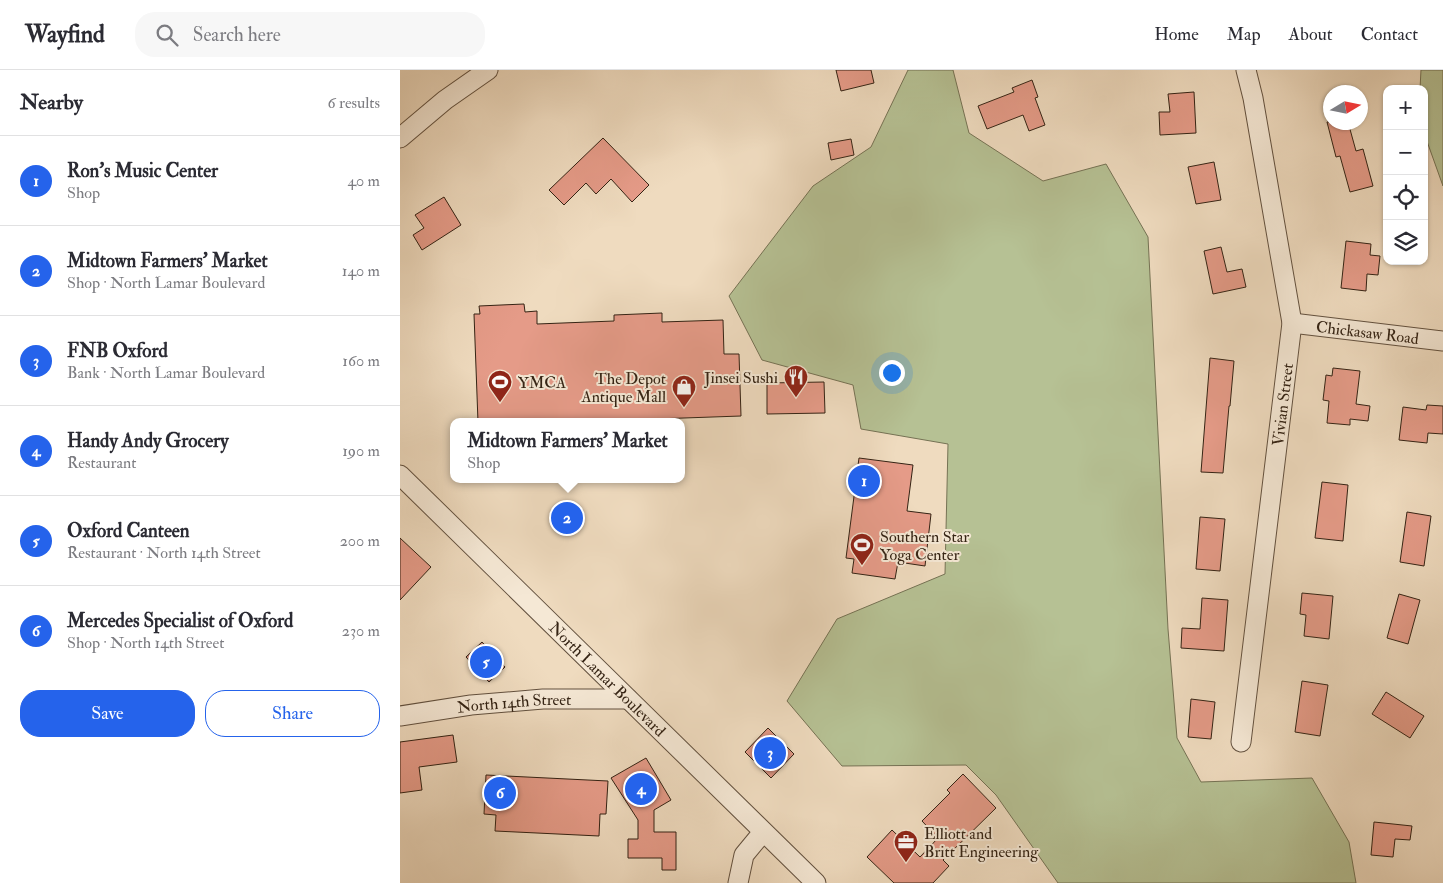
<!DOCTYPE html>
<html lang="en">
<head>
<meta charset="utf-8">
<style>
	:root { --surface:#fff; --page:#f7f7f7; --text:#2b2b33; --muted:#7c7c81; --line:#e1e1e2; --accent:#2563eb }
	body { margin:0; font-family:"IM FELL Double Pica",serif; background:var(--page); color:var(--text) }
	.controls { position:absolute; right:15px; top:15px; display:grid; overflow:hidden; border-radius:10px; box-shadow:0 1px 4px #0004 }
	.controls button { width:45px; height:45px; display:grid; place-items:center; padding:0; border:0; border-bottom:1px solid var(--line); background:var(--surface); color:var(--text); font:25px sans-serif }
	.compass { position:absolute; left:923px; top:15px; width:45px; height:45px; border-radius:50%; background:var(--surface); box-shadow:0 1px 4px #0004; rotate:80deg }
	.you { position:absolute; left:491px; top:302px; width:18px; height:18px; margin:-12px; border:4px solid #fff; border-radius:50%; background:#1a73e8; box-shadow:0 0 0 8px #1a73e833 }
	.badge { display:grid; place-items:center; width:32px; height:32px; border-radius:50%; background:var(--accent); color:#fff; font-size:16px; font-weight:700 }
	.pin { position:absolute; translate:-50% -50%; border:2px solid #fff; box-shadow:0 1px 5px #0006 }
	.popup { position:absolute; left:50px; top:348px; width:235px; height:65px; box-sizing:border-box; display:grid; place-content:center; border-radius:10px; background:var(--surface); filter:drop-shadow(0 1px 4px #0005); font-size:16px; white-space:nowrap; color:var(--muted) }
	.popup b { font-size:19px; color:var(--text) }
	.popup::after { content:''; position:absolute; left:50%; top:100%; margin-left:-10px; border:10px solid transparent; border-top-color:var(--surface) }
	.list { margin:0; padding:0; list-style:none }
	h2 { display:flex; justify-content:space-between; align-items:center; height:65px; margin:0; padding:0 20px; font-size:21px }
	h2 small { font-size:16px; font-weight:400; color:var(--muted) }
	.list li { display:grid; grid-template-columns:32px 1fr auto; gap:15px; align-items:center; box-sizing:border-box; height:90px; padding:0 20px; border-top:1px solid var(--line) }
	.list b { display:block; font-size:19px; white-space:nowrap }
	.list p { margin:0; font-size:16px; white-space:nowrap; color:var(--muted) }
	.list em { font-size:16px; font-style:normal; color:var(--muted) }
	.actions { display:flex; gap:10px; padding:15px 20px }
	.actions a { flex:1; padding:11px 0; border:1px solid var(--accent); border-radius:20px; text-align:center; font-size:18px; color:var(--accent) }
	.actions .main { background:var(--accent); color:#fff }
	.icon { flex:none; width:28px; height:28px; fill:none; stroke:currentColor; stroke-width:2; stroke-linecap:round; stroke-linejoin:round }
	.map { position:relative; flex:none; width:1043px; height:813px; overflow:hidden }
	header { display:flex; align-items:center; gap:30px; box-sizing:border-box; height:70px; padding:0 25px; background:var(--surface); border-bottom:1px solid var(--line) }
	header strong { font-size:24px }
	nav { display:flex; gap:28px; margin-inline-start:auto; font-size:18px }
	.search { width:350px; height:45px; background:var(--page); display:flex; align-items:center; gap:12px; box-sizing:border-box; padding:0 18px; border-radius:20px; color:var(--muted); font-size:19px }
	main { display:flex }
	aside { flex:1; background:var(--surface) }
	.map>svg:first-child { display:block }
</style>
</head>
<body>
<header>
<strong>Wayfind</strong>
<div class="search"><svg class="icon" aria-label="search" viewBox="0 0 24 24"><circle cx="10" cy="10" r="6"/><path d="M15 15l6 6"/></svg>Search here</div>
<nav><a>Home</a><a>Map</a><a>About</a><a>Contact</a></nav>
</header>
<main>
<aside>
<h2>Nearby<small>6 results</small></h2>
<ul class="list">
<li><span class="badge">1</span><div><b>Ron's Music Center</b><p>Shop</p></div><em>40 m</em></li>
<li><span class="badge">2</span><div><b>Midtown Farmers' Market</b><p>Shop · North Lamar Boulevard</p></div><em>140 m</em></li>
<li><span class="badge">3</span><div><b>FNB Oxford</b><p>Bank · North Lamar Boulevard</p></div><em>160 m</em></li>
<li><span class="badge">4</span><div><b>Handy Andy Grocery</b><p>Restaurant</p></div><em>190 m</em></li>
<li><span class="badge">5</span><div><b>Oxford Canteen</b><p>Restaurant · North 14th Street</p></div><em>200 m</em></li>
<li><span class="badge">6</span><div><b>Mercedes Specialist of Oxford</b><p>Shop · North 14th Street</p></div><em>230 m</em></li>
</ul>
<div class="actions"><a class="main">Save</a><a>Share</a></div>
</aside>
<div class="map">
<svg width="1043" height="813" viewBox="0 0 1043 813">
	<rect width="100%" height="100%" fill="#efdbbf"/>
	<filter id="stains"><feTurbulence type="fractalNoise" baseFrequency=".004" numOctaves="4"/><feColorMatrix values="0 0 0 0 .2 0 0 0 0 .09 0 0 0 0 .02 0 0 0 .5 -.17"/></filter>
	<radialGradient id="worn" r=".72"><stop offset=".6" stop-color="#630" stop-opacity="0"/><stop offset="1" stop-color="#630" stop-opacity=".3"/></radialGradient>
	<g fill="#b6c194" stroke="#757254">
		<polygon points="508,0 553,0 569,63 643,111 706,94 748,167 768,559 777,668 801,712 912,708 949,772 956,813 658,813 596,725 566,695 442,696 387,631 437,549 545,504 548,374 461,359 453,315 362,290 329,226 413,116 471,77"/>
		<polygon points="1021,0 1043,0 1043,116 1024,63 1024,19 1020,19"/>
	</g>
	<g fill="#e59b88" stroke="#342314">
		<polygon points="436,0 471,0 474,13 441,21"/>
		<polygon points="632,10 638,27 635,28 645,55 629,61 623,45 587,59 578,36 614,22 612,18"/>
		<polygon points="794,22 796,63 760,65 759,42 770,42 768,24"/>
		<polygon points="927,52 948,52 956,81 963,79 973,116 950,122 940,86 936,87"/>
		<polygon points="203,68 249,115 232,132 211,109 196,124 186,113 164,135 149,120"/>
		<polygon points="451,69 454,85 431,90 428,73"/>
		<polygon points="814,92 821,130 796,134 788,97"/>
		<polygon points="44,127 61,155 22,180 13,165 24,158 15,145"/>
		<polygon points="946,171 971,174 970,185 980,186 978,205 967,204 966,221 941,218"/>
		<polygon points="821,177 827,202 842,199 846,217 813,224 804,181"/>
		<polygon points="124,234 125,242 137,241 137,254 214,251 214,245 262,243 262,252 323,250 324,284 339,284 341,346 169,352 78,352 74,244 80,244 79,236"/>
		<polygon points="810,288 834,291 830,336 829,336 823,403 801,402"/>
		<polygon points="933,298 960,301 956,334 970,336 968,351 950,349 950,355 927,353 929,331 923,330 926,305 932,306"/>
		<polygon points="424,312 425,343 367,344 367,313"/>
		<polygon points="1027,335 1043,336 1043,364 1028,363 1027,373 999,370 1003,337 1026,340"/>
		<polygon points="459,388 513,395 507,441 531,444 525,496 498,492 495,509 452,503 454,489 446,488"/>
		<polygon points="922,412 948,415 943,471 915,468"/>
		<polygon points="1007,442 1031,446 1024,496 1000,492"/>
		<polygon points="800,447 825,449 820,501 796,499"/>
		<polygon points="0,468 31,497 0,530"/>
		<polygon points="902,523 933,526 929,569 904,566 906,545 900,544"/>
		<polygon points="999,524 1020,530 1008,574 987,568"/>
		<polygon points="802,528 828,530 824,581 781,578 782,558 800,559"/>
		<polygon points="82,572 105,597 89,612 66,587"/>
		<polygon points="902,611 928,615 920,666 895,662"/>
		<polygon points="986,622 1024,646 1010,668 972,644"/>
		<polygon points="791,629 815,632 811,669 788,667"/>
		<polygon points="368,658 394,684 371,708 345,682"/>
		<polygon points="53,665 57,692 19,697 22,720 0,723 0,672"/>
		<polygon points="246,688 271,730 254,740 254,762 276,762 276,800 262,800 262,788 228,788 228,769 238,769 238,750 211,708"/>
		<polygon points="563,704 596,738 543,790 549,796 533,813 494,813 467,787 492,760 520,787 538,768 522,751 550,723 547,720"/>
		<polygon points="86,705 208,711 206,744 200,744 199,766 95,761 96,745 84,744"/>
		<polygon points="974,752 1012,756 1010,770 995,769 993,787 971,785"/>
	</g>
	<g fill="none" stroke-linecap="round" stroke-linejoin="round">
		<defs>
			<g id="minor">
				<polyline points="0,68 45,30 88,0"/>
				<path id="s1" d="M892 253 1043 271"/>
				<path id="s2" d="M0 405 416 813"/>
				<path id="s3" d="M0 646 71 635 143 629H228"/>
				<path id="s4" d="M841 672 892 253 853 28 846 0"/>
				<polyline points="338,813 344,785 363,762"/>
			</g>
		</defs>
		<use href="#minor" stroke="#63513f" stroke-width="21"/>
		<use href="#minor" stroke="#f5e8d5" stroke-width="19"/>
	</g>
	<defs>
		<symbol id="restaurant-pin" viewBox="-11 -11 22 30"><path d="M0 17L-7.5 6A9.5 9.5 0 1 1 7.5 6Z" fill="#8f2418" stroke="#f5e8d5"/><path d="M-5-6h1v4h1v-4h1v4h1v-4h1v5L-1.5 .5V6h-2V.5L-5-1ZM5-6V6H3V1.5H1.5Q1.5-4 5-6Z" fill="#fff"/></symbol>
		<symbol id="stadium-pin" viewBox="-11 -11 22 30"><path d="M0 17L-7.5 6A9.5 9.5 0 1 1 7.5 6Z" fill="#8f2418" stroke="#f5e8d5"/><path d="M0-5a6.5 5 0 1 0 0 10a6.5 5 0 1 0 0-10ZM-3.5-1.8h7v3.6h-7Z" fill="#fff"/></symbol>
		<symbol id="shop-pin" viewBox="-11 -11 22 30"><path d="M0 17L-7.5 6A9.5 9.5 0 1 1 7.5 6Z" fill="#8f2418" stroke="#f5e8d5"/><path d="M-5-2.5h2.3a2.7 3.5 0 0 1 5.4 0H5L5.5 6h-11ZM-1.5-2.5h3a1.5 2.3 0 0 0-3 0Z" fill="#fff"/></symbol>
		<symbol id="office-pin" viewBox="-11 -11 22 30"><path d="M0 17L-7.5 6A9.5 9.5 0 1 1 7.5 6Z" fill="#8f2418" stroke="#f5e8d5"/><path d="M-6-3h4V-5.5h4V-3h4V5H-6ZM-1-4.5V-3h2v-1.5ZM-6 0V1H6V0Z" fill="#fff"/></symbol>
	</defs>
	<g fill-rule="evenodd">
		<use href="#restaurant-pin" x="382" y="293" width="28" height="38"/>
		<use href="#stadium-pin" x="86" y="298" width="28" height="38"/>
		<use href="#shop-pin" x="270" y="303" width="28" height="38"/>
		<use href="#stadium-pin" x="448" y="461" width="28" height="38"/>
		<use href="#office-pin" x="492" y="758" width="28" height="38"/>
	</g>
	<g text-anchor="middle" stroke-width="4" stroke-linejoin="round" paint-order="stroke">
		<g font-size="16" fill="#342314" stroke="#f5e8d5">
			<text dy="6" stroke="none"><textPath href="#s1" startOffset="76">Chickasaw Road</textPath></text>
			<text dy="6" stroke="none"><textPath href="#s4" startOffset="340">Vivian Street</textPath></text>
			<text dy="6" stroke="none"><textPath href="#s2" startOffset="291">North Lamar Boulevard</textPath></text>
			<text dy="6" stroke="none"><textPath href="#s3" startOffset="115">North 14th Street</textPath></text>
		</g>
		<g font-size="16" fill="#342314" stroke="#f5e8d5" text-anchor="start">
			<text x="378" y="313" text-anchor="end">Jinsei Sushi</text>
			<text x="266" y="314" text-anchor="end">The Depot<tspan x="266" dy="18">Antique Mall</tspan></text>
			<text x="118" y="318">YMCA</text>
			<text x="480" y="472">Southern Star<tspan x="480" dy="18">Yoga Center</tspan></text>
			<text x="524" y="769">Elliott and<tspan x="524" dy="18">Britt Engineering</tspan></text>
		</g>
	</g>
	<rect width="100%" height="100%" filter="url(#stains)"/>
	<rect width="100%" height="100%" fill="url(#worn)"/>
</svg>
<div class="controls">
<button>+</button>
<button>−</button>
<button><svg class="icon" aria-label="locate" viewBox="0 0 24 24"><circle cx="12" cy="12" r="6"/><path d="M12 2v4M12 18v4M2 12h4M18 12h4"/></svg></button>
<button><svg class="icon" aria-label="layers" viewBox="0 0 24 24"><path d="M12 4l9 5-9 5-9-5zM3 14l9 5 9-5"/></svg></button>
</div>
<svg class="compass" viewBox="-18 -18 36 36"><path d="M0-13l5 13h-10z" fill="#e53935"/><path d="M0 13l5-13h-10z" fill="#7c7c81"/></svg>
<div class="you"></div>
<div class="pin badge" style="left:464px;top:411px">1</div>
<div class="pin badge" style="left:167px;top:448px">2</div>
<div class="popup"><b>Midtown Farmers' Market</b>Shop</div>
<div class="pin badge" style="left:370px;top:683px">3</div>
<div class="pin badge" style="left:241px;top:719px">4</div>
<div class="pin badge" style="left:86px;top:592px">5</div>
<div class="pin badge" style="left:100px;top:723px">6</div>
</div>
</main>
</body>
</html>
